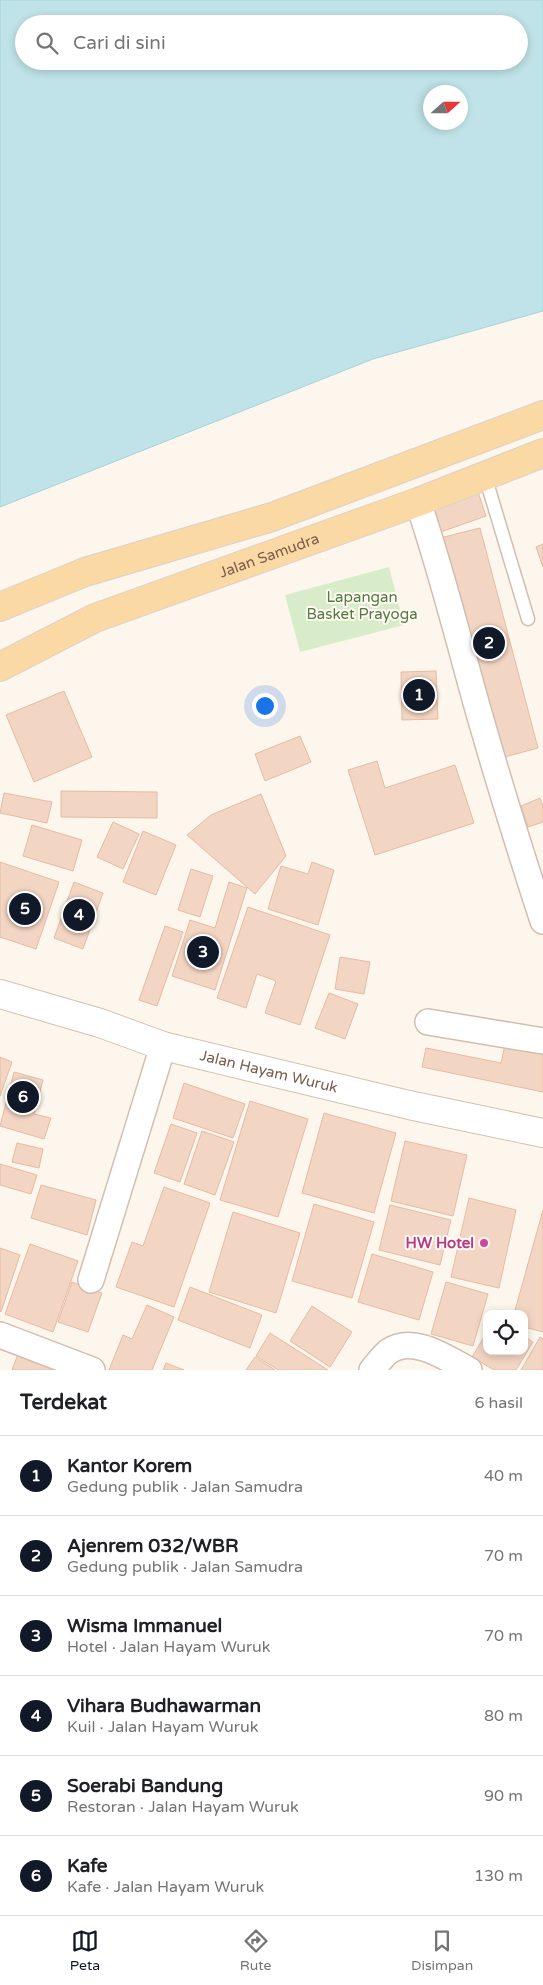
<!DOCTYPE html>
<html lang="id">
<head>
<meta charset="utf-8">
<style>
	:root { --surface:#fff; --page:#f6f6f6; --text:#202124; --muted:#757577; --line:#e0e0e0; --accent:#111827 }
	body { margin:0; font-family:"Varela Round",sans-serif; background:var(--page); color:var(--text) }
	.controls { position:absolute; right:15px; bottom:15px; display:grid; overflow:hidden; border-radius:10px; box-shadow:0 2px 8px #0003 }
	.controls button { width:45px; height:45px; display:grid; place-items:center; padding:0; border:0; border-bottom:1px solid var(--line); background:var(--surface); color:var(--text); font:25px sans-serif }
	.compass { position:absolute; left:423px; top:85px; width:45px; height:45px; border-radius:50%; background:var(--surface); box-shadow:0 2px 8px #0003; rotate:69deg }
	.you { position:absolute; left:264px; top:705px; width:18px; height:18px; margin:-12px; border:4px solid #fff; border-radius:50%; background:#1a73e8; box-shadow:0 0 0 8px #1a73e833 }
	.badge { display:grid; place-items:center; width:32px; height:32px; border-radius:50%; background:var(--accent); color:#fff; font-size:16px; font-weight:700 }
	.pin { position:absolute; translate:-50% -50%; border:2px solid #fff; box-shadow:0 1px 5px #0006 }
	.list { margin:0; padding:0; list-style:none }
	h2 { display:flex; justify-content:space-between; align-items:center; height:65px; margin:0; padding:0 20px; font-size:21px }
	h2 small { font-size:16px; font-weight:400; color:var(--muted) }
	.list li { display:grid; grid-template-columns:32px 1fr auto; gap:15px; align-items:center; box-sizing:border-box; height:80px; padding:0 20px; border-top:1px solid var(--line) }
	.list b { display:block; font-size:19px; white-space:nowrap }
	.list p { margin:0; font-size:16px; white-space:nowrap; color:var(--muted) }
	.list em { font-size:16px; font-style:normal; color:var(--muted) }
	.icon { flex:none; width:28px; height:28px; fill:none; stroke:currentColor; stroke-width:2; stroke-linecap:round; stroke-linejoin:round }
	.map { position:relative; flex:none; width:543px; height:1370px; overflow:hidden }
	.search { position:absolute; background:var(--surface); box-shadow:0 2px 8px #0003; left:15px; right:15px; top:15px; height:55px; display:flex; align-items:center; gap:12px; box-sizing:border-box; padding:0 18px; border-radius:28px; color:var(--muted); font-size:19px }
	.sheet { height:545px; background:var(--surface) }
	nav { display:flex; justify-content:space-around; align-items:center; box-sizing:border-box; height:70px; border-top:1px solid var(--line); background:var(--surface); font-size:14px; color:var(--muted) }
	nav a { display:grid; justify-items:center; gap:2px }
	nav .on { color:var(--accent) }
	.map>svg:first-child { display:block }
</style>
</head>
<body>
<div class="map">
<svg width="543" height="1370" viewBox="0 0 543 1370">
	<rect width="100%" height="100%" fill="#fdf6ec"/>
	<polygon fill="#d8ecc9" points="389,567 404,625 300,652 285,595"/>
	<path fill="#bfe3e8" stroke="#a5d3da" fill-rule="evenodd" d="M0 0H543V311L373 359 0 507ZM24 24H519V61H24ZM430 92H460V122H430Z"/>
	<g fill="#f3d5c3" stroke="#e6bba3">
		<polygon points="477,489 486,516 435,534 426,507"/>
		<polygon points="480,528 538,748 497,759 440,538"/>
		<polygon points="543,544 543,567 536,547"/>
		<polygon points="436,671 438,719 402,720 401,672"/>
		<polygon points="64,691 92,757 34,782 6,715"/>
		<polygon points="300,736 311,762 265,781 255,754"/>
		<polygon points="377,761 385,788 455,765 474,823 375,855 348,770"/>
		<polygon points="61,791 157,792 157,818 61,817"/>
		<polygon points="4,793 52,802 47,823 0,813"/>
		<polygon points="261,794 286,856 255,894 187,835 211,815"/>
		<polygon points="540,798 543,806 543,822 528,827 521,806"/>
		<polygon points="113,822 139,834 123,869 97,857"/>
		<polygon points="32,825 82,840 73,871 23,856"/>
		<polygon points="143,831 176,845 156,895 123,882"/>
		<polygon points="0,862 59,882 36,949 0,937"/>
		<polygon points="312,862 334,870 318,925 268,909 281,866 308,874"/>
		<polygon points="191,869 213,876 200,917 178,910"/>
		<polygon points="74,882 103,893 83,949 54,938"/>
		<polygon points="229,882 247,888 215,990 172,976 190,920 215,928"/>
		<polygon points="248,907 330,935 300,1025 265,1013 276,981 257,974 246,1008 217,998"/>
		<polygon points="165,926 183,932 157,1006 139,1000"/>
		<polygon points="340,957 370,962 364,994 335,989"/>
		<polygon points="329,993 358,1004 345,1039 315,1028"/>
		<polygon points="505,1045 543,1052 543,1092 422,1067 426,1048 501,1063"/>
		<polygon points="0,1057 12,1062 0,1096"/>
		<polygon points="14,1072 43,1080 34,1114 51,1118 44,1139 0,1126"/>
		<polygon points="184,1083 245,1104 233,1138 173,1118"/>
		<polygon points="250,1101 308,1119 278,1217 220,1200"/>
		<polygon points="324,1113 396,1133 374,1213 302,1193"/>
		<polygon points="171,1124 197,1133 180,1182 154,1173"/>
		<polygon points="202,1131 234,1142 215,1195 184,1184"/>
		<polygon points="405,1141 467,1155 453,1216 391,1201"/>
		<polygon points="17,1143 43,1149 39,1168 12,1162"/>
		<polygon points="0,1164 37,1175 31,1194 0,1185"/>
		<polygon points="41,1185 96,1200 87,1235 31,1218"/>
		<polygon points="164,1187 210,1203 174,1307 116,1287 132,1242 143,1246"/>
		<polygon points="469,1198 516,1210 499,1288 451,1277"/>
		<polygon points="314,1204 374,1222 352,1298 292,1281"/>
		<polygon points="390,1205 451,1220 440,1265 379,1250"/>
		<polygon points="543,1210 543,1332 524,1327 524,1314 514,1314"/>
		<polygon points="233,1212 300,1233 276,1313 209,1292"/>
		<polygon points="30,1244 78,1261 53,1332 5,1314"/>
		<polygon points="0,1248 20,1255 1,1312 0,1311"/>
		<polygon points="372,1254 433,1272 419,1320 358,1302"/>
		<polygon points="72,1282 102,1293 88,1332 58,1322"/>
		<polygon points="446,1282 488,1294 473,1346 431,1334"/>
		<polygon points="190,1287 262,1315 250,1348 178,1320"/>
		<polygon points="147,1305 174,1317 152,1370 109,1370 123,1335 132,1339"/>
		<polygon points="312,1306 352,1332 330,1367 290,1341"/>
		<polygon points="487,1332 487,1351 524,1351 524,1336 533,1342 516,1370 494,1370 472,1357"/>
		<polygon points="270,1333 303,1354 328,1370 278,1370 256,1356"/>
		<polygon points="540,1337 543,1339 543,1370 521,1370"/>
		<polygon points="18,1354 57,1370 12,1370"/>
		<polygon points="255,1357 275,1370 246,1370"/>
		<polygon points="166,1363 184,1370 163,1370"/>
	</g>
	<g fill="none" stroke-linecap="round" stroke-linejoin="round">
		<defs>
			<polyline id="service" points="485,476 528,619"/>
			<g id="minor">
				<path d="M418 502C438 561 454 621 470 681 492 761 517 841 543 921"/>
				<polyline points="428,1022 543,1041"/>
				<polyline points="91,1280 163,1046"/>
				<polyline points="0,1335 92,1370"/>
				<path d="M372 1370C377 1364 382 1357 388 1352 413 1334 446 1358 469 1370"/>
			</g>
			<g id="secondary">
				<path id="s1" d="M0 994 100 1023 163 1046 409 1105 543 1133"/>
			</g>
			<g id="primary">
				<polyline points="0,607 85,572 272,517 543,415"/>
				<path id="s2" d="M0 667 95 618 418 502 543 453"/>
			</g>
		</defs>
		<use href="#service" stroke="#d1beb0" stroke-width="15"/>
		<use href="#minor" stroke="#d1beb0" stroke-width="28"/>
		<use href="#secondary" stroke="#d6c0b0" stroke-width="30"/>
		<use href="#primary" stroke="#dad1cd" stroke-width="30"/>
		<use href="#service" stroke="#fff" stroke-width="12"/>
		<use href="#minor" stroke="#fff" stroke-width="25"/>
		<use href="#secondary" stroke="#fff" stroke-width="28"/>
		<use href="#primary" stroke="#fbd9a5" stroke-width="28"/>
	</g>
	<circle fill="#d1479c" stroke="#fffaf3" stroke-width="2" cx="484" cy="1243" r="5"/>
	<g text-anchor="middle" stroke-width="4" stroke-linejoin="round" paint-order="stroke">
		<g font-size="15" fill="#7a5c4d" stroke="#fffaf3">
			<text dy="5" stroke="none"><textPath href="#s2" startOffset="292">Jalan Samudra</textPath></text>
			<text dy="5" stroke="none"><textPath href="#s1" startOffset="280">Jalan Hayam Wuruk</textPath></text>
		</g>
		<g font-size="15" fill="#537a41" stroke="#fffaf3">
			<text x="362" y="602">Lapangan<tspan x="362" dy="17">Basket Prayoga</tspan></text>
		</g>
		<g font-size="15" font-weight="bold" fill="#b23c85" stroke="#fffaf3" text-anchor="end">
			<text x="474" y="1248">HW Hotel</text>
		</g>
	</g>
</svg>
<div class="controls">
<button><svg class="icon" aria-label="locate" viewBox="0 0 24 24"><circle cx="12" cy="12" r="6"/><path d="M12 2v4M12 18v4M2 12h4M18 12h4"/></svg></button>
</div>
<svg class="compass" viewBox="-18 -18 36 36"><path d="M0-13l5 13h-10z" fill="#e53935"/><path d="M0 13l5-13h-10z" fill="#757577"/></svg>
<div class="you"></div>
<div class="pin badge" style="left:419px;top:695px">1</div>
<div class="pin badge" style="left:489px;top:643px">2</div>
<div class="pin badge" style="left:203px;top:952px">3</div>
<div class="pin badge" style="left:79px;top:915px">4</div>
<div class="pin badge" style="left:25px;top:909px">5</div>
<div class="pin badge" style="left:23px;top:1097px">6</div>
<div class="search"><svg class="icon" aria-label="search" viewBox="0 0 24 24"><circle cx="10" cy="10" r="6"/><path d="M15 15l6 6"/></svg>Cari di sini</div>
</div>
<section class="sheet">
<h2>Terdekat<small>6 hasil</small></h2>
<ul class="list">
<li><span class="badge">1</span><div><b>Kantor Korem</b><p>Gedung publik · Jalan Samudra</p></div><em>40 m</em></li>
<li><span class="badge">2</span><div><b>Ajenrem 032/WBR</b><p>Gedung publik · Jalan Samudra</p></div><em>70 m</em></li>
<li><span class="badge">3</span><div><b>Wisma Immanuel</b><p>Hotel · Jalan Hayam Wuruk</p></div><em>70 m</em></li>
<li><span class="badge">4</span><div><b>Vihara Budhawarman</b><p>Kuil · Jalan Hayam Wuruk</p></div><em>80 m</em></li>
<li><span class="badge">5</span><div><b>Soerabi Bandung</b><p>Restoran · Jalan Hayam Wuruk</p></div><em>90 m</em></li>
<li><span class="badge">6</span><div><b>Kafe</b><p>Kafe · Jalan Hayam Wuruk</p></div><em>130 m</em></li>
</ul>
</section>
<nav>
<a class="on"><svg class="icon" aria-label="map" viewBox="0 0 24 24"><path d="M3 6l6-2 6 2 6-2v14l-6 2-6-2-6 2zM9 4v14M15 6v14"/></svg>Peta</a>
<a><svg class="icon" aria-label="directions" viewBox="0 0 24 24"><path d="M12 3l9 9-9 9-9-9zM9 14v-3h6M13 9l2 2-2 2"/></svg>Rute</a>
<a><svg class="icon" aria-label="saved" viewBox="0 0 24 24"><path d="M7 4h10v16l-5-4-5 4z"/></svg>Disimpan</a>
</nav>
</body>
</html>
